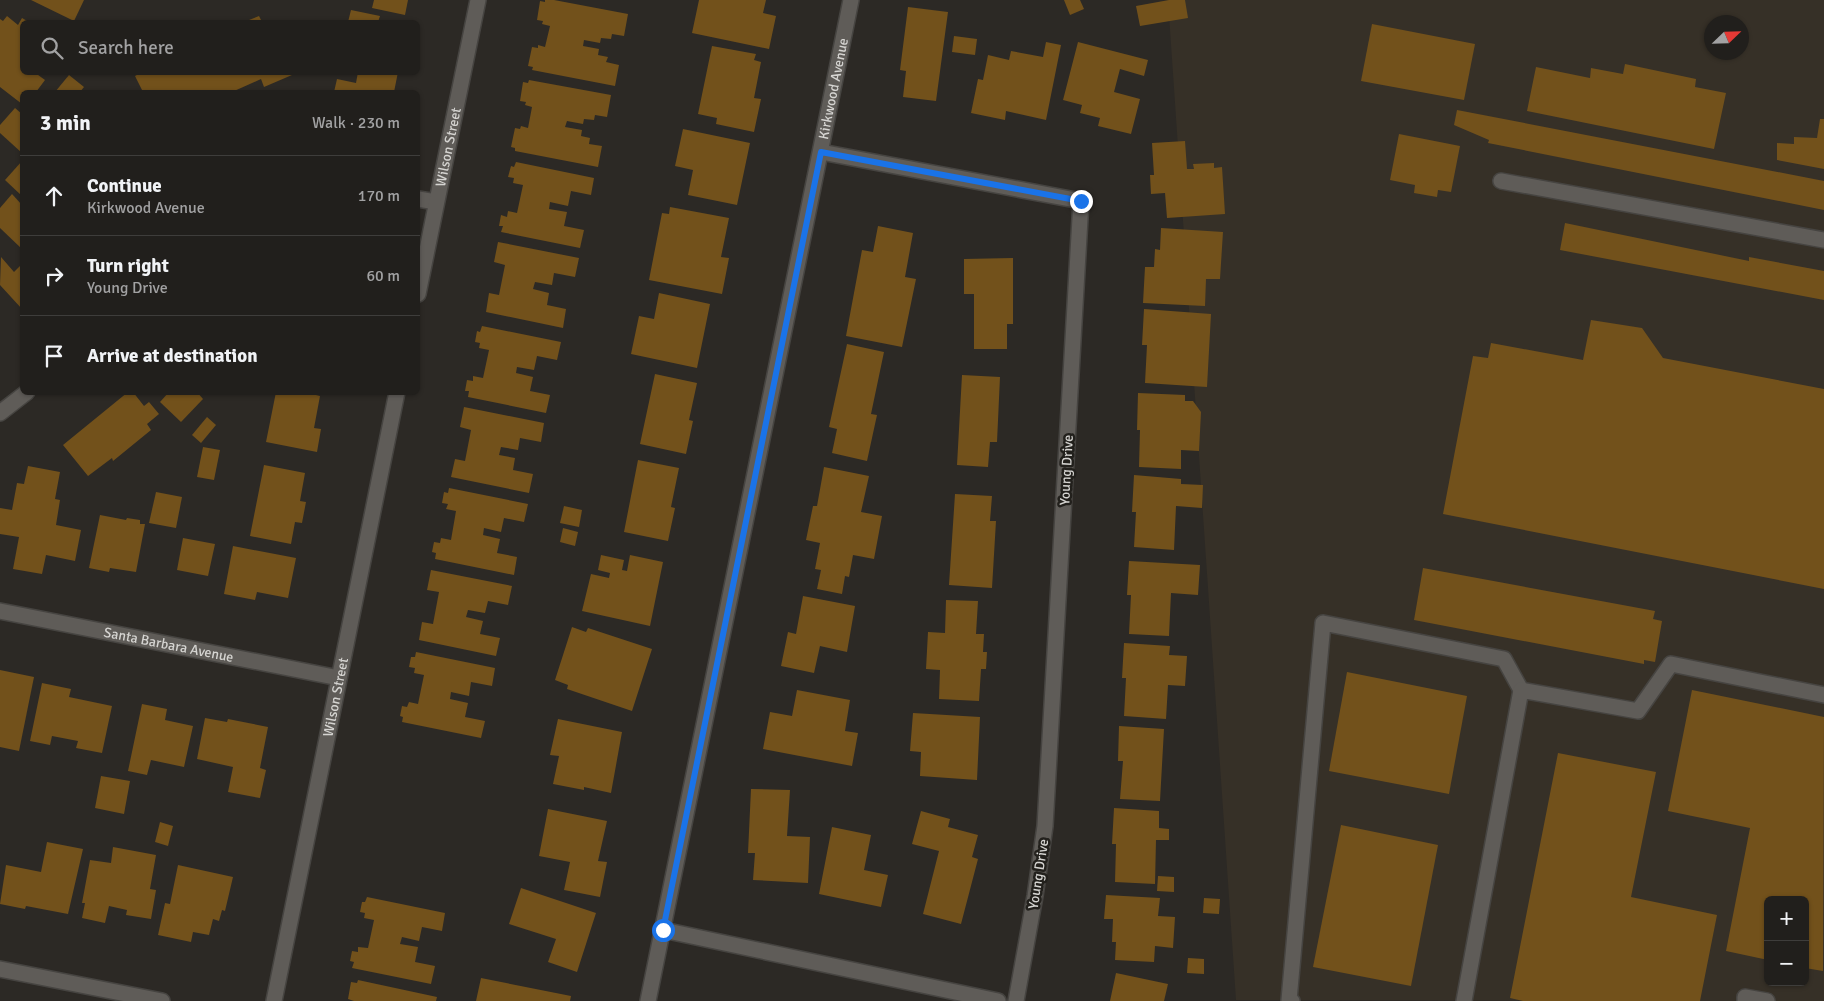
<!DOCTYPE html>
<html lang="en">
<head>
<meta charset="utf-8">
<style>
	:root { --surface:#211f1c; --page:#292725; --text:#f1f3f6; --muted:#a2a2a3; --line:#3e3d3b }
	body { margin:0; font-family:Signika,sans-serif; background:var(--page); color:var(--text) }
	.controls { position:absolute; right:15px; bottom:15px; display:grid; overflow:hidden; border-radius:8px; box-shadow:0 1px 4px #0004 }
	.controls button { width:45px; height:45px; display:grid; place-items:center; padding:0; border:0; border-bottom:1px solid var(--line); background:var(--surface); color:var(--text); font:25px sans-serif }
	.compass { position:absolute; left:1704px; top:15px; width:45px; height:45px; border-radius:50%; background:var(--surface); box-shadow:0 1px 4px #0004; rotate:67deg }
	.stop { position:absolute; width:15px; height:15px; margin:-11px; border:4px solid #1a73e8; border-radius:50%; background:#fff }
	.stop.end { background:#1a73e8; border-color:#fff; box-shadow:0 1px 5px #0008 }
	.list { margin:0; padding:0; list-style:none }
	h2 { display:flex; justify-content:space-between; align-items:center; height:65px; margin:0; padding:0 20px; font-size:21px }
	h2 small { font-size:16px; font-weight:400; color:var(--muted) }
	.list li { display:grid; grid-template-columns:32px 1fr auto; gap:15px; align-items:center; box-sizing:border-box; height:80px; padding:0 20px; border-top:1px solid var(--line) }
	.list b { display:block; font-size:19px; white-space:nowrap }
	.list p { margin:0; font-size:16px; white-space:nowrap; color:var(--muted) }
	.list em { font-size:16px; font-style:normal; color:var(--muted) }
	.icon { flex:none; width:28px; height:28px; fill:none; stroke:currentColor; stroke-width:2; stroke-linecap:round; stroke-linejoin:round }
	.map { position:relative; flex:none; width:1824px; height:1001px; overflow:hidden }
	.search { position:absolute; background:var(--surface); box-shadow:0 1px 4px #0004; left:20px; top:20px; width:400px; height:55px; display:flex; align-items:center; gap:12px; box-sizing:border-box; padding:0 18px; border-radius:8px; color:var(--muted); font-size:19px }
	.panel { position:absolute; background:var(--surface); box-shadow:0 1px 4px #0004; left:20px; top:90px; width:400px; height:305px; border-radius:8px }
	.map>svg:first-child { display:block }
</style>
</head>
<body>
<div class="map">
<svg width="1824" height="1001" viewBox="0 0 1824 1001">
	<rect width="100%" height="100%" fill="#2c2925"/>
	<path fill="#363027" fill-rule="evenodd" d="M1168 0H1824V1001L1236 1000ZM1712 22H1742V52H1712ZM1768 900H1805V982H1768Z"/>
	<g fill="#72511b">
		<polygon points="31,0 84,0 74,21"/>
		<polygon points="374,0 408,0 405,15 372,8"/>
		<polygon points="545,0 554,0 628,14 624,36 612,34 611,39 601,38 600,43 584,40 583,46 599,49 598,55 608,57 606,62 619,65 615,86 532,70 533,67 528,66 532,47 538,48 538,45 545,47 550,26 542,24 543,21 537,20 540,1 545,2"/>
		<polygon points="699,0 766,0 763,13 776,16 769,49 692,33"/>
		<polygon points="1064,0 1080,0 1084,9 1070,15"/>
		<polygon points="1169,0 1185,0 1188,18 1140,26 1136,6"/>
		<polygon points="908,7 948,12 936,101 903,97 906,71 900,70"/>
		<polygon points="351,10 380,16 378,22 348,22"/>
		<polygon points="7,16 18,25 22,18 29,22 22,22 22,72 34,72 45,80 36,92 22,92 22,104 0,87 0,19 3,21"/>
		<polygon points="259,16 262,22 244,22"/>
		<polygon points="1372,24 1475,44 1464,100 1361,81"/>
		<polygon points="954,36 977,39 975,55 952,52"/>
		<polygon points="1046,42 1061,45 1046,120 1006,111 1005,120 971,113 978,79 983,80 988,55 1009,60 1011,51 1043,57"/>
		<polygon points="1078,42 1148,60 1144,76 1120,69 1114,92 1140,99 1131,134 1098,126 1100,118 1080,113 1082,105 1063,100"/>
		<polygon points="712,46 756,54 754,60 761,62 754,98 761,99 754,132 716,124 717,118 698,114"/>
		<polygon points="1625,64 1696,79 1695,87 1726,93 1714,149 1527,111 1536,67 1590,78 1591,68 1623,74"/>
		<polygon points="142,72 291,72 292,75 264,87 261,79 232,92 143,92 135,76"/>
		<polygon points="358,72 398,72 394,92 334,92 337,79 356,83"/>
		<polygon points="69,75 84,87 80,92 55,92"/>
		<polygon points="529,80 611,95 607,117 595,115 594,120 584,119 583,124 567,121 565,127 582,130 581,136 590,138 589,144 602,146 598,167 515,151 515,148 511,147 515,128 520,129 521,126 528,128 532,107 525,105 526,102 520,101 523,82 528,83"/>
		<polygon points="15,108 22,114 22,153 0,133 0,125"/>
		<polygon points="1457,110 1824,181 1824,210 1488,143 1489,140 1454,125"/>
		<polygon points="1820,119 1824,119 1824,169 1777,160 1777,143 1794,144 1794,137 1817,138"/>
		<polygon points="683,129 750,143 737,205 688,195 693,170 675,166"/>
		<polygon points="1399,134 1460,146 1451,192 1438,190 1437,197 1414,193 1415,185 1390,180"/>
		<polygon points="1185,141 1187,169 1194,169 1193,164 1214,163 1214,168 1222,167 1225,214 1167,218 1165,193 1151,194 1150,175 1154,175 1152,143"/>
		<polygon points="22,161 22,196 5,180"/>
		<polygon points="516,162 594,178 591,195 571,191 568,206 550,202 549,209 567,212 564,226 584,230 580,248 501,232 503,226 499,226 501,215 507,217 508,211 517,213 523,185 513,183 514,178 508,177 511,166 514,167"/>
		<polygon points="12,194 22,205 22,249 0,228 0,208"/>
		<polygon points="670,207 729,218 721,257 729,258 722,294 649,280 662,213 669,214"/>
		<polygon points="1565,223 1749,261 1749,257 1824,271 1824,300 1560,250"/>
		<polygon points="878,226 913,233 905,277 916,279 902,347 846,336 862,250 873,252"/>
		<polygon points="1161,228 1223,232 1220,279 1206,279 1205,306 1143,303 1145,267 1154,267 1155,249 1160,250"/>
		<polygon points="498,242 579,258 575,277 554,273 552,285 535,282 533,289 549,293 547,305 566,309 563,328 486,312 489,293 499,295 505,265 494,262"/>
		<polygon points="1,257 14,272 22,264 22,309 0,285"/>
		<polygon points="1013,258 1013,324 1007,324 1007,349 974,349 974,294 964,294 964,259"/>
		<polygon points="659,293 710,304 697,368 631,354 639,316 654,319"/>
		<polygon points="1144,309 1211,314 1207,387 1145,383 1147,345 1142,345"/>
		<polygon points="1591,320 1642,328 1663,358 1824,389 1824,589 1443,514 1473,356 1488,358 1491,343 1583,360"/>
		<polygon points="482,326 561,342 557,360 537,356 534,370 517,367 516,373 533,377 530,391 550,395 546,413 468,397 469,391 465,391 467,380 473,381 473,376 483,378 489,350 479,348 480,343 475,342 477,331 480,332"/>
		<polygon points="847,344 884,352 871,414 877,415 867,461 832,453 837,429 829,427"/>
		<polygon points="655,374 697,383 689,420 693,421 686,454 640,444"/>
		<polygon points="962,375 1000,377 997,442 990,442 988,467 957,465"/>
		<polygon points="128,392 133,392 144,406 149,402 159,414 147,424 151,430 113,461 112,458 88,476 63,445"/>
		<polygon points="169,392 197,392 203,399 181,422 160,402"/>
		<polygon points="276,392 316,392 316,395 320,396 314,428 321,429 317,452 266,442"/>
		<polygon points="1138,393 1185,395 1185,401 1193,401 1201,412 1199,451 1181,450 1181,469 1139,467 1140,430 1137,430"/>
		<polygon points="464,407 544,423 541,442 520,438 518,450 501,447 499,455 515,458 513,470 533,474 529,493 451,477 455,459 465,461 471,430 460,427"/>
		<polygon points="207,417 216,425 201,443 192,435"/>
		<polygon points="203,447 220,450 214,480 197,477"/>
		<polygon points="638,460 679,468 671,507 675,508 668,541 624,532"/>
		<polygon points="264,465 305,473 300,501 306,502 302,523 295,522 291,544 250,536"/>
		<polygon points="28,466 60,472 55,499 60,500 56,525 81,530 75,561 46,555 42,574 13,569 19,537 0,534 0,508 12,510 17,483 24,484"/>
		<polygon points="824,467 869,476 861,512 882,516 874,559 853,555 849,577 845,576 842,594 817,589 821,570 815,569 820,543 806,540 813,506 817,506"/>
		<polygon points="1134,475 1181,479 1181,484 1203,485 1202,508 1176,506 1174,550 1134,547 1136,512 1132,512"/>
		<polygon points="449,488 528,504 524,522 504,518 501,532 484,528 483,535 500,539 497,553 517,557 514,575 435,559 436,553 432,552 434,542 440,543 441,538 451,540 456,511 446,509 448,504 442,503 444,492 448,493"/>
		<polygon points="156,492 182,497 176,528 149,523"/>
		<polygon points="955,494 992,496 990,521 996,521 992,588 949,585"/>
		<polygon points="564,506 582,510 579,527 560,523"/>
		<polygon points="100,515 126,520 127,518 140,520 140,524 145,524 136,572 110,568 109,572 89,568"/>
		<polygon points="563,528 578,532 575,546 560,542"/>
		<polygon points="183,538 215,544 208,576 177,570"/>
		<polygon points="233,546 296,558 288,598 257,592 255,600 224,594"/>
		<polygon points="601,555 624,560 622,570 627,571 630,555 663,562 650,626 582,611 591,574 609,578 610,573 598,570"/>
		<polygon points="1129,561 1200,565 1198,595 1171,593 1169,636 1129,634 1131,595 1127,595"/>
		<polygon points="1423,568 1655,611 1653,619 1662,621 1655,662 1644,660 1644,664 1414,620"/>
		<polygon points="431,570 512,586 508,605 488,601 485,613 468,610 466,617 483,621 480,634 500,638 496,656 419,640 422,622 433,624 439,592 427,590"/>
		<polygon points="803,596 855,606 847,652 820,646 814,673 781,666 788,632 796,634"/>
		<polygon points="946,600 978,601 976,634 984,634 983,652 987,652 986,669 981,669 979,701 939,699 940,670 926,669 928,632 945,633"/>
		<polygon points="572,627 586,632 588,628 652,649 632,711 567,689 568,685 555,680"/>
		<polygon points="1124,643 1170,646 1169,655 1187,656 1185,686 1168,685 1166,719 1124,716 1126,678 1122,678"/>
		<polygon points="416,652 495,668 492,686 471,682 469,696 451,692 450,699 468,703 465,717 485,721 481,738 402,722 403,717 400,716 402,706 407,707 409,702 418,704 424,675 414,673 415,668 409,667 411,657 415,657"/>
		<polygon points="0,670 34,677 19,751 0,747"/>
		<polygon points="1347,672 1467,696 1449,794 1329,771"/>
		<polygon points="42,683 71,689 69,697 112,706 102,753 76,748 78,741 52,736 50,745 30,741"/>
		<polygon points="797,690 850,700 845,731 858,733 852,766 763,749 770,712 792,716"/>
		<polygon points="1692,690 1824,717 1823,971 1805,968 1805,900 1768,900 1768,960 1726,951 1750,828 1668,811"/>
		<polygon points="142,704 167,709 165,720 193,726 184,767 151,760 147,775 128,771"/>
		<polygon points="913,713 980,717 977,780 920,776 921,752 910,751"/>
		<polygon points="205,718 227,722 228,719 268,727 260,768 266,770 260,798 228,792 233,767 197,759"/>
		<polygon points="558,719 622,732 611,793 584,787 584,790 553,784 559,756 550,755"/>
		<polygon points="1119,726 1164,729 1160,801 1120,799 1123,761 1118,761"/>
		<polygon points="1558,753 1656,772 1631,897 1717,915 1700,1001 1523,1001 1510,998"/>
		<polygon points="101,776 130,781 124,814 95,808"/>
		<polygon points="751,789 790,790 787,836 810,837 808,883 753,880 755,853 748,853"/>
		<polygon points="1114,808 1159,811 1159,828 1169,829 1169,840 1156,840 1155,884 1115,882 1116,844 1112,844"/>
		<polygon points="548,809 607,821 598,861 607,862 600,897 564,890 570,862 539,856"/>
		<polygon points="921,811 950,819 948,827 978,835 972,857 978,859 961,924 923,914 939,851 912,844"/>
		<polygon points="160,822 173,826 168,846 155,842"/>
		<polygon points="1341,825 1438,845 1411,986 1313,967"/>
		<polygon points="832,827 871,835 864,870 888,875 881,907 819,894"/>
		<polygon points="47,842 83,849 68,914 26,906 25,909 0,904 6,865 41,872"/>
		<polygon points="113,847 156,855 150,889 156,890 151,919 126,915 127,910 109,906 105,923 82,918 85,903 82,903 90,860 111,863"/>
		<polygon points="178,865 233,877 225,911 222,910 219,921 213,919 209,935 193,932 191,942 158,935 165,903 170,904"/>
		<polygon points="1158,876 1174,877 1174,892 1157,891"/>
		<polygon points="521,888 596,913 577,972 548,962 556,939 509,924"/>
		<polygon points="1106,895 1160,898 1158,916 1175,917 1173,948 1155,946 1154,962 1115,960 1116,942 1112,942 1113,919 1104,919"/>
		<polygon points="367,897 445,913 442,931 422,927 419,941 402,937 400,944 418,947 415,962 435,966 431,984 352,968 354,962 350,961 352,951 358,952 358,947 368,948 374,920 364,918 365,913 360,912 362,902 365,902"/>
		<polygon points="1204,898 1220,899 1219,914 1203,913"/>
		<polygon points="1188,958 1204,959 1204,974 1187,973"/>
		<polygon points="1116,973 1168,984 1164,1001 1110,1001"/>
		<polygon points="481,978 571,996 570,1001 476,1001"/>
		<polygon points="358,980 437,997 436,1001 354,1001 348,999 351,982 357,983"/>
	</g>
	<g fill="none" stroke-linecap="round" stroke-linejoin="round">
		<defs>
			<g id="lane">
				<polyline points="1501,181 1824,240"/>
				<polyline points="1292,1001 1289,1000 1323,623 1504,659 1521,690"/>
				<polyline points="1464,1001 1521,690 1638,711 1671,664 1824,695"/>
				<polyline points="1745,1001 1745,997 1767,1001"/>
			</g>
			<g id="street">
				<polyline points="821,152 1081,201 1045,826 1035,896 1016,1001"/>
				<polyline points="418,199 436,202"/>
				<path id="s1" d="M418 294 478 0"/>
				<polyline points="0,413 27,392"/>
				<path id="s2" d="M0 611 339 678"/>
				<polyline points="663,930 998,1001"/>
				<polyline points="0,969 162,1001"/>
				<path id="s3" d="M274 1001 397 392"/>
				<path id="s4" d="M648 1001 851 0"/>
			</g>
		</defs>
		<use href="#lane" stroke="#464441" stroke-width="18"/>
		<use href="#street" stroke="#464441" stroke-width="18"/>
		<use href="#lane" stroke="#5f5c58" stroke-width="15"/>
		<use href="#street" stroke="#5f5c58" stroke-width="15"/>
	</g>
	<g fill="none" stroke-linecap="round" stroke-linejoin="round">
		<polyline stroke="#1a73e8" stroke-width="6" points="663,930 821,152 1081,201"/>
	</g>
	<g text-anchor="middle" stroke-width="5" stroke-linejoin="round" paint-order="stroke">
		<g font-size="14" fill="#d5d4d1" stroke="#22201c">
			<text dy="5" stroke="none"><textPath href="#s4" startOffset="931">Kirkwood Avenue</textPath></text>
			<text dy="5" stroke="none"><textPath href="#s1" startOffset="150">Wilson Street</textPath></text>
			<text transform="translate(1066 470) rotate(-87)" y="5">Young Drive</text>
			<text dy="5" stroke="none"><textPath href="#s2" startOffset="172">Santa Barbara Avenue</textPath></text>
			<text dy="5" stroke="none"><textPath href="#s3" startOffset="310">Wilson Street</textPath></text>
			<text transform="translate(1038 874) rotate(-81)" y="5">Young Drive</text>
		</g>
	</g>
</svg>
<div class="controls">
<button>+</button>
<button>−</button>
</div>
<svg class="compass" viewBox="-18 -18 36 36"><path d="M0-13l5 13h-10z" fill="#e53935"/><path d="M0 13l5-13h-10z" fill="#a2a2a3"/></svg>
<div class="stop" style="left:663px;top:930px"></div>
<div class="stop end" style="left:1081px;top:201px"></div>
<div class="search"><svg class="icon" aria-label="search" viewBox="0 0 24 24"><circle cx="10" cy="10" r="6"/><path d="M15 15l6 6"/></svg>Search here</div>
<section class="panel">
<h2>3 min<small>Walk · 230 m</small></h2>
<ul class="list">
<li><svg class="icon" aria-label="ahead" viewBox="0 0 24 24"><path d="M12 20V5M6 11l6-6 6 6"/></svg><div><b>Continue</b><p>Kirkwood Avenue</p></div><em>170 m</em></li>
<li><svg class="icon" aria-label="right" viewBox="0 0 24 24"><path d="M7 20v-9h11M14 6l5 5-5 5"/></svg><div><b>Turn right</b><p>Young Drive</p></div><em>60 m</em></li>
<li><svg class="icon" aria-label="arrive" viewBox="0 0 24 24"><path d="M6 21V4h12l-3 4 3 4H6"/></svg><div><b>Arrive at destination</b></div></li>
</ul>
</section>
</div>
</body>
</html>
